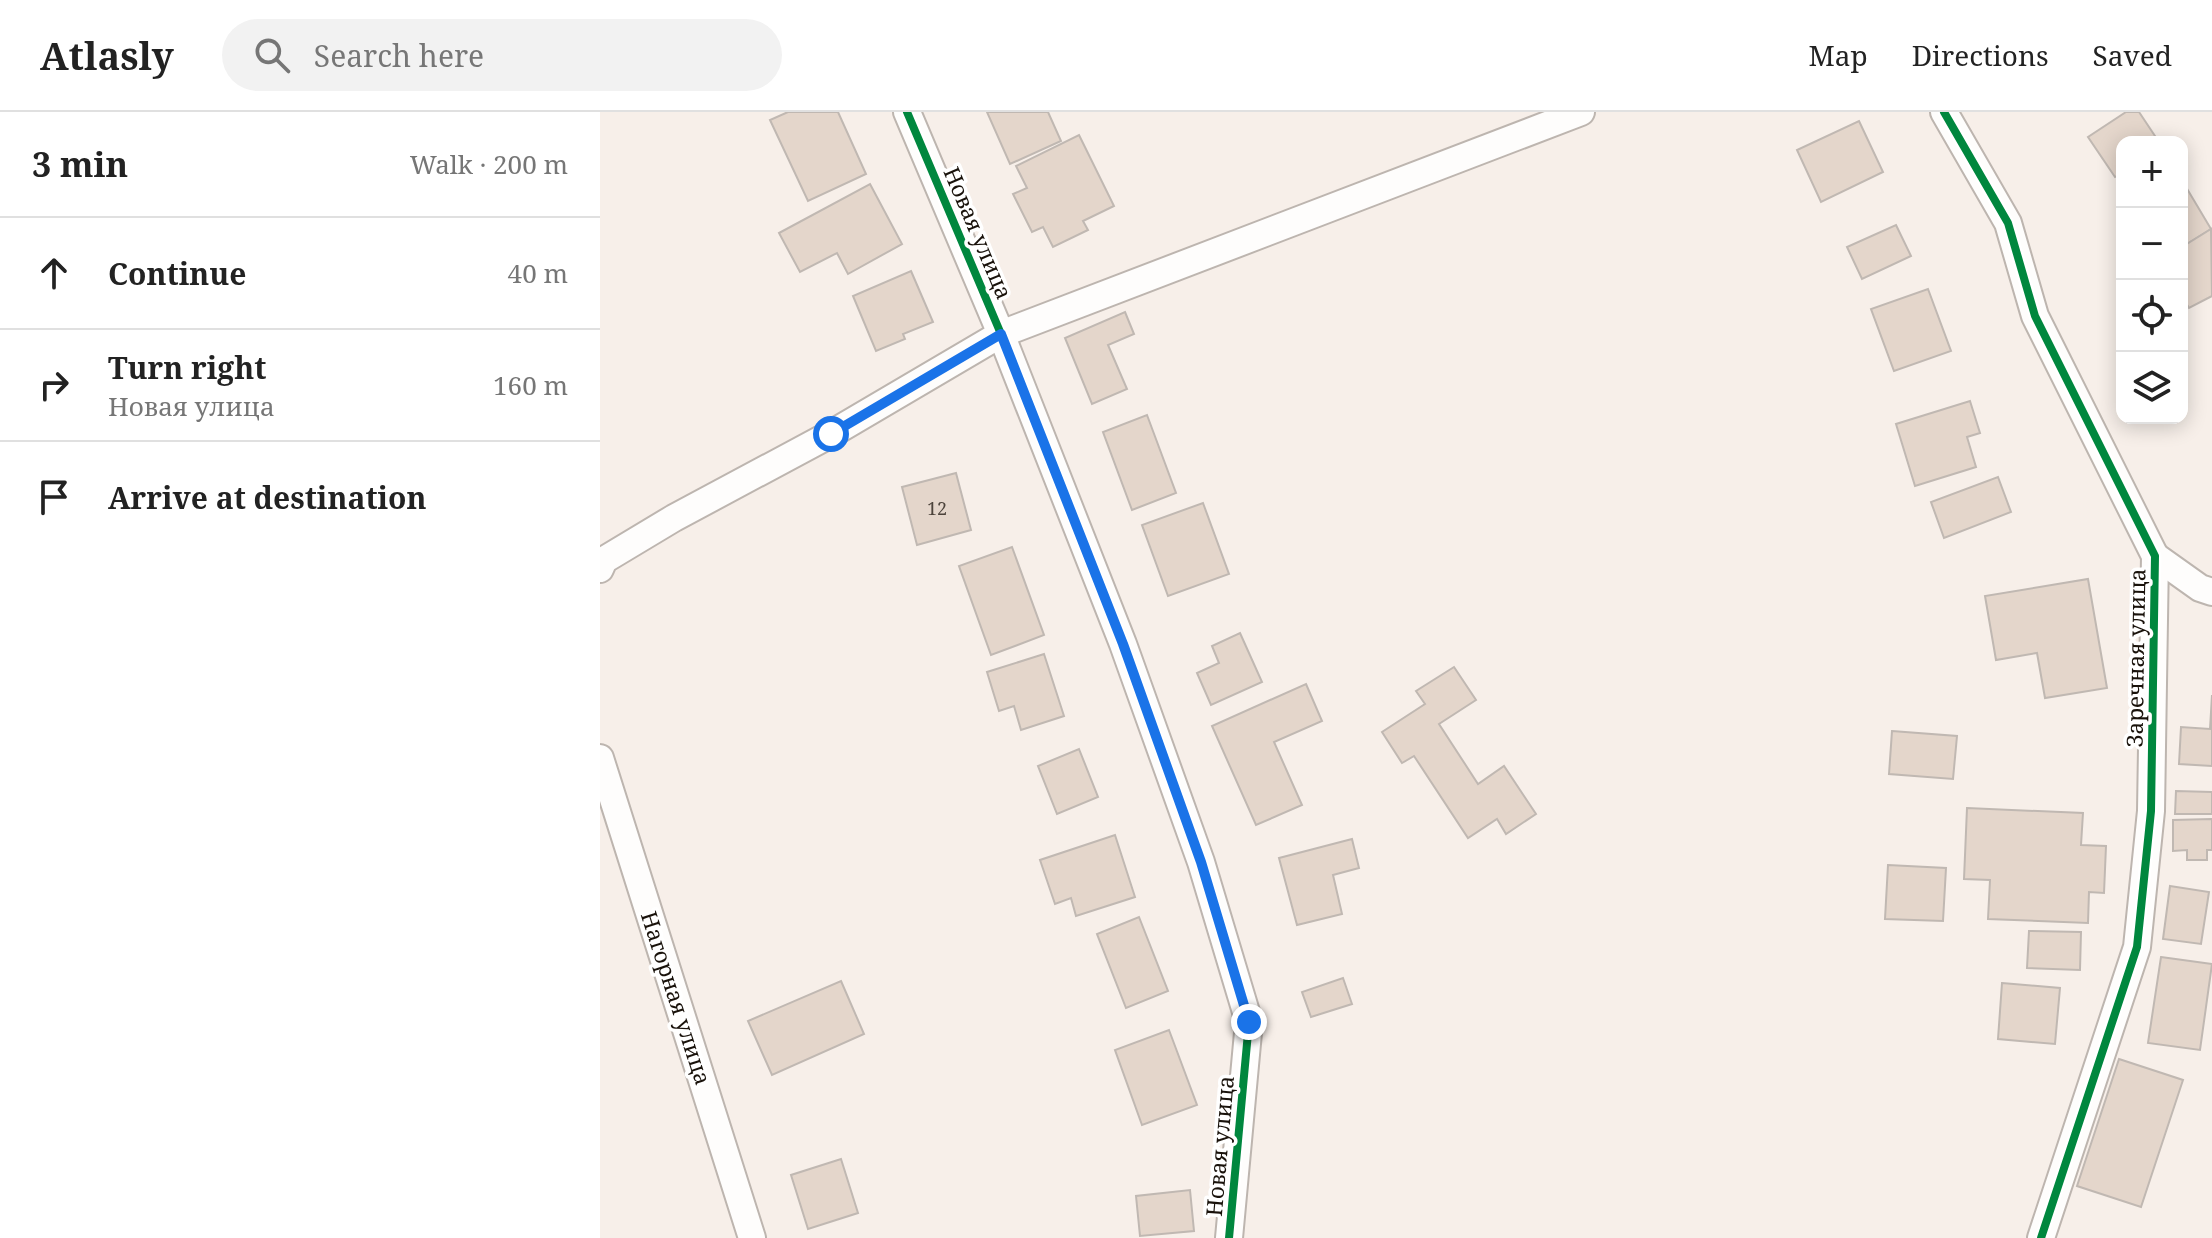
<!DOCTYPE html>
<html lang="en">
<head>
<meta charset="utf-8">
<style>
	:root { --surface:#fff; --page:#f2f2f2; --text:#222; --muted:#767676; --line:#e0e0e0 }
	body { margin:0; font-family:"Noto Serif",serif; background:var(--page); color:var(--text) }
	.controls { position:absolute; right:24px; top:24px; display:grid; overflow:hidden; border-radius:16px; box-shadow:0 4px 20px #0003 }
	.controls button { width:72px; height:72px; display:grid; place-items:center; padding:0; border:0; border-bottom:2px solid var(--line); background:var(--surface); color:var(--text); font:40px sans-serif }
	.stop { position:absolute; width:24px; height:24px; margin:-18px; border:6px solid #1a73e8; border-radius:50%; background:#fff }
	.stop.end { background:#1a73e8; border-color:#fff; box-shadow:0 2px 8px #0008 }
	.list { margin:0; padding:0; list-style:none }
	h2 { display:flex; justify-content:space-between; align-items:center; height:104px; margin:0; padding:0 32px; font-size:34px }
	h2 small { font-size:26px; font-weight:400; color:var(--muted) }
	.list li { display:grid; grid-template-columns:52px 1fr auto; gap:24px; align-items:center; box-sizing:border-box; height:112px; padding:0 32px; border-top:2px solid var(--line) }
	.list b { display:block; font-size:30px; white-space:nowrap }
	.list p { margin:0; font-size:26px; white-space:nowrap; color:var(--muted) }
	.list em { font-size:26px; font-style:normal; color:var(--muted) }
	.icon { flex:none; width:44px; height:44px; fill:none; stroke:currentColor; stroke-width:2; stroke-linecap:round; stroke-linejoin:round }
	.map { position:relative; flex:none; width:1612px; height:1126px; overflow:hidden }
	header { display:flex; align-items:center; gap:48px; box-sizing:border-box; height:112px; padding:0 40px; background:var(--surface); border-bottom:2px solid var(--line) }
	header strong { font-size:38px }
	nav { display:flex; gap:44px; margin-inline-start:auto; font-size:28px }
	.search { width:560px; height:72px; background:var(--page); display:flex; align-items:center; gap:20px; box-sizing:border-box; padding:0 28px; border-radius:44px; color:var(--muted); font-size:30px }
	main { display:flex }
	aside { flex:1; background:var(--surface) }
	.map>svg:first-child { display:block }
</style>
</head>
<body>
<header>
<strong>Atlasly</strong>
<div class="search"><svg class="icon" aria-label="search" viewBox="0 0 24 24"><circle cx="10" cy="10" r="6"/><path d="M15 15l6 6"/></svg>Search here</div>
<nav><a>Map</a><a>Directions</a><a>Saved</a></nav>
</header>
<main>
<aside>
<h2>3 min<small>Walk · 200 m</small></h2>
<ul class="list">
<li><svg class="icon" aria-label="ahead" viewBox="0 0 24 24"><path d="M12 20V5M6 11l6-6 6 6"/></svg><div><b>Continue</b></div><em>40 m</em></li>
<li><svg class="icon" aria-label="right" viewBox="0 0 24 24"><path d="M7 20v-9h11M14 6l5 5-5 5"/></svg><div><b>Turn right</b><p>Новая улица</p></div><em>160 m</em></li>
<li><svg class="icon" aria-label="arrive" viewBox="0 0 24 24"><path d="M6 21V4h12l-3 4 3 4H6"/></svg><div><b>Arrive at destination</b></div></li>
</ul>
</aside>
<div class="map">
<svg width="1612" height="1126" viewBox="0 0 1612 1126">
	<rect width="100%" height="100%" fill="#f7efe9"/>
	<g fill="#e4d6cb" stroke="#c0b8b2" stroke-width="2">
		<polygon points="188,0 238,0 266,62 208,89 170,8"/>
		<polygon points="387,0 448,0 461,29 410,52"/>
		<polygon points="1526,0 1539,0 1559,30 1522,30 1522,61 1515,65 1488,25"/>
		<polygon points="1259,9 1283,60 1221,90 1197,38"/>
		<polygon points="479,23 514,94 483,109 488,118 453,135 443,115 432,120 413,82 427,76 416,54"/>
		<polygon points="1583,70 1611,117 1582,135 1582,70"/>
		<polygon points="270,72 302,132 248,162 237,141 200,160 179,121"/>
		<polygon points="1296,113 1311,144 1262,167 1247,135"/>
		<polygon points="1611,117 1612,184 1589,196 1582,184 1582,135"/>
		<polygon points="311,159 333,210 303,222 305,227 276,239 253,184"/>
		<polygon points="1328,177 1351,239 1294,259 1271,197"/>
		<polygon points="525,200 534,222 508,233 527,277 492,292 465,226"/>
		<polygon points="1370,289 1380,321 1367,325 1376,355 1315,374 1296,312"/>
		<polygon points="547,303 576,381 532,398 503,320"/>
		<polygon points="356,361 371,418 317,433 302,375"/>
		<polygon points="1398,365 1411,400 1344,426 1331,390"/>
		<polygon points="603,391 629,462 568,484 542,413"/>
		<polygon points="412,435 444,523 391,543 359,454"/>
		<polygon points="1488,467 1507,576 1445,586 1437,541 1396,548 1385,484"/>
		<polygon points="640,521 662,570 611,593 597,561 619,551 612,534"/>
		<polygon points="444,542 464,604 421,618 414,594 399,599 387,560"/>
		<polygon points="854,555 876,588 839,612 878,672 904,654 936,702 906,722 897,707 868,726 814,644 802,651 782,620 825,592 816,579"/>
		<polygon points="706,572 722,609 674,630 702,693 656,713 612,614"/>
		<polygon points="1612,583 1612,654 1579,652 1581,615 1610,617"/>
		<polygon points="1292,619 1357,624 1353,667 1289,662"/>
		<polygon points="479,637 498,685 457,702 438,654"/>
		<polygon points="1576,679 1612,680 1612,702 1575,702"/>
		<polygon points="1367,696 1483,701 1481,733 1506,734 1504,781 1489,780 1488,811 1388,807 1390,768 1364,767"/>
		<polygon points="1612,707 1612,738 1607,738 1607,748 1587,748 1587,738 1573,739 1573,708"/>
		<polygon points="515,723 535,785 476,804 471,786 455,792 440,748"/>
		<polygon points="752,727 759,756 733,763 742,802 697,813 679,746"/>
		<polygon points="1288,753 1346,756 1343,809 1285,807"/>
		<polygon points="1570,774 1609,780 1601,832 1563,827"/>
		<polygon points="539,805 568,879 526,896 497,822"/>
		<polygon points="1429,819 1481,820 1480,858 1427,856"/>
		<polygon points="1561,845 1612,852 1600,938 1548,931"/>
		<polygon points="743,866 752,892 711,905 702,880"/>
		<polygon points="241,869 264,922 172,963 148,909"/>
		<polygon points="1402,871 1460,876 1455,932 1398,927"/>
		<polygon points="569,918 597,993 542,1013 515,938"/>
		<polygon points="1519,947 1583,968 1541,1095 1477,1074"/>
		<polygon points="241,1047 258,1101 208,1117 191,1063"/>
		<polygon points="590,1078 594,1119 540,1124 536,1084"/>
	</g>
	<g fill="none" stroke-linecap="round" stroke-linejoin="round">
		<defs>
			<g id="minor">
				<polyline points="307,0 401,222 523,532 601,750 649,910 629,1126"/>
				<polyline points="1344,0 1408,111 1435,204 1555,444 1551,699 1537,835 1441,1126"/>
				<polyline points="1555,444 1600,476 1612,480"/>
				<polyline points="0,457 4,448 74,406 231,322 401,222 981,0"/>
				<polyline points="0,646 152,1126"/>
			</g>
		</defs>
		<use href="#minor" stroke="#bdb5af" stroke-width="30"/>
		<use href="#minor" stroke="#fefdfc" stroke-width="26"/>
		<defs>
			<g id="cycleway">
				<polyline points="307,0 401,222 523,532 601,750 649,910 629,1126"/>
				<polyline points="1344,0 1408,111 1435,204 1555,444 1551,699 1537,835 1441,1126"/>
			</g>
		</defs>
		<use href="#cycleway" stroke="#fff" stroke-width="13"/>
		<use href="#cycleway" stroke="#00873e" stroke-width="8"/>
	</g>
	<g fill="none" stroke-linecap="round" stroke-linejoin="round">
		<polyline stroke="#1a73e8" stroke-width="10" points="231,322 401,222 523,532 601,750 649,910"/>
	</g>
	<g text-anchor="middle" stroke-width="7" stroke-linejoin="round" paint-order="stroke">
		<g font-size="18" fill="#4c433b">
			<text x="337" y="403">12</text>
		</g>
		<g font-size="22" fill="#19120b" stroke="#fff">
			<text transform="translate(378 121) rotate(67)" y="8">Новая улица</text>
			<text transform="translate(1536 546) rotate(-89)" y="8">Заречная улица</text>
			<text transform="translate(76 886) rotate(72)" y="8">Нагорная улица</text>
			<text transform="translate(620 1034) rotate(-85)" y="8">Новая улица</text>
		</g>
	</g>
</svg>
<div class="controls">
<button>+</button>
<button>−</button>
<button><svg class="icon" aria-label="locate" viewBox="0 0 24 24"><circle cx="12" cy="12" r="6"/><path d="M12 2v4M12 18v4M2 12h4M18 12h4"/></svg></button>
<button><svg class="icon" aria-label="layers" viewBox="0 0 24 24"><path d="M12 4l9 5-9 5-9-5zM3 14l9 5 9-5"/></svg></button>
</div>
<div class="stop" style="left:231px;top:322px"></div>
<div class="stop end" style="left:649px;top:910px"></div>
</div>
</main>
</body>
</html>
